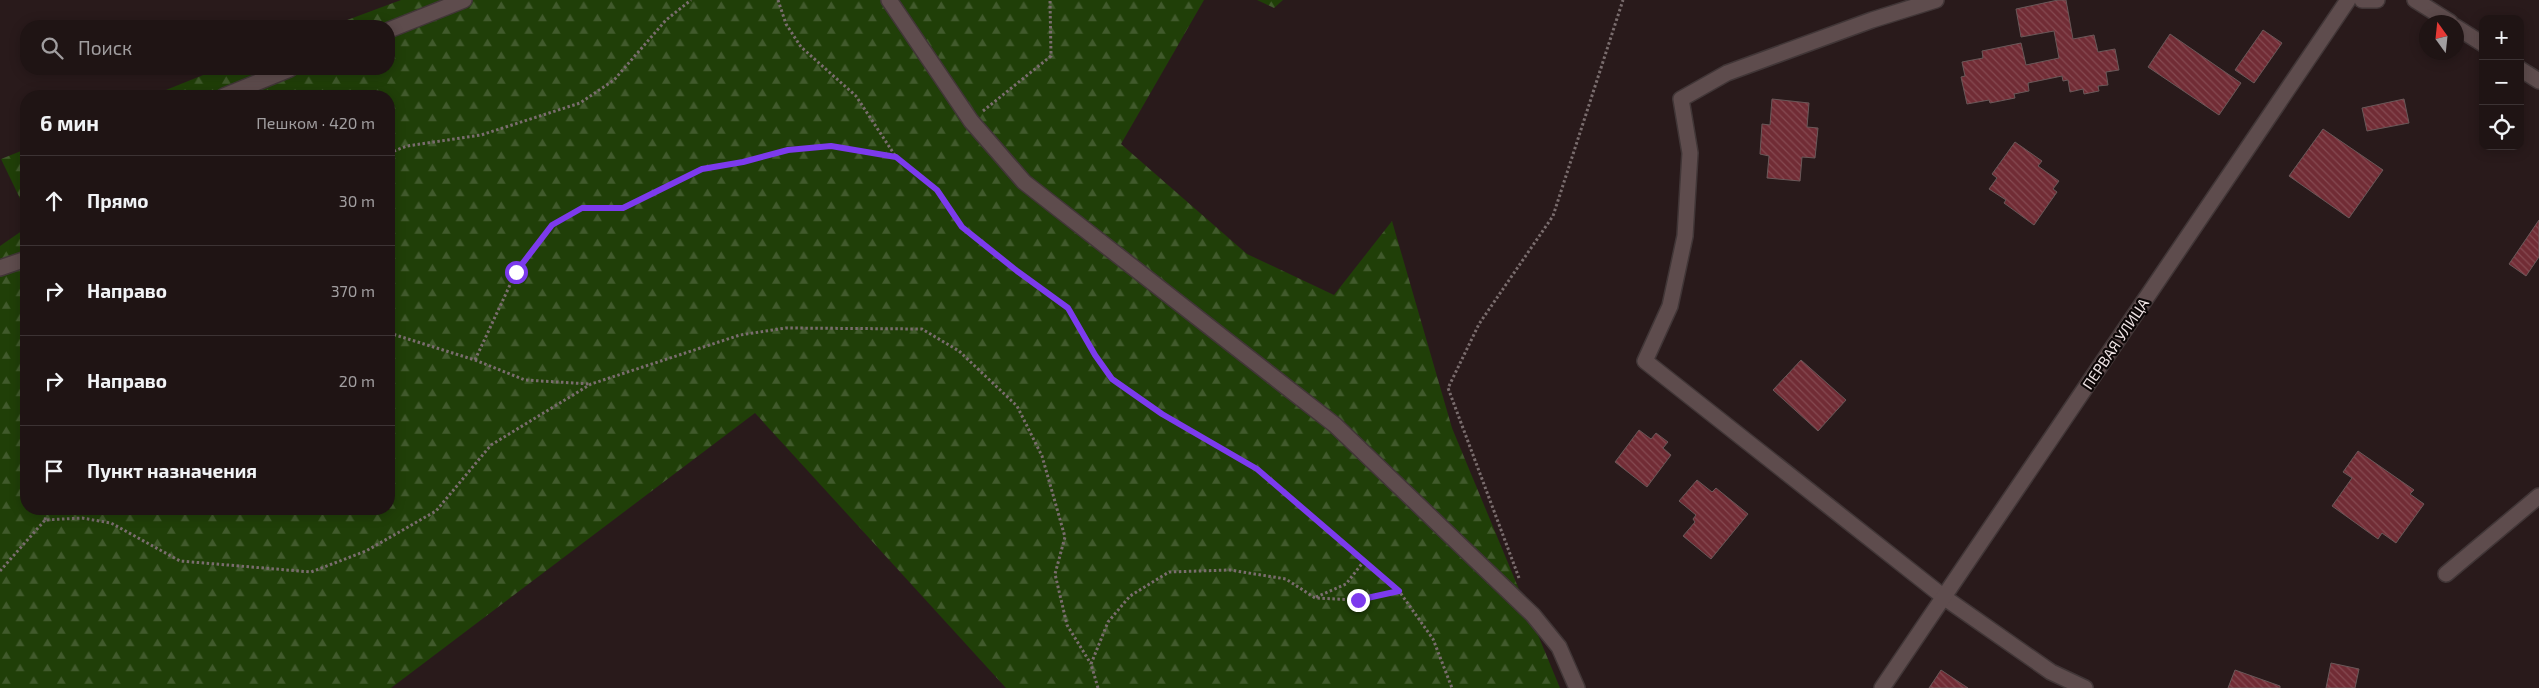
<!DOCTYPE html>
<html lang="ru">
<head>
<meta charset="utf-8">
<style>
	:root { --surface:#1f1414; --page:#2c2122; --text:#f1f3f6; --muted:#a19ea0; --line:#3c3334 }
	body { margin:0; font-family:"Exo 2",sans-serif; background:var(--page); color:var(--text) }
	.controls { position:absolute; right:15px; top:15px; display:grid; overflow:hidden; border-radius:10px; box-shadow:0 2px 12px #0003 }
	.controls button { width:45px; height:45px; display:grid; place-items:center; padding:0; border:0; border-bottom:1px solid var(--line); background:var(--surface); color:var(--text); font:25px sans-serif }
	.compass { position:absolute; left:2419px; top:15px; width:45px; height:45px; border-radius:50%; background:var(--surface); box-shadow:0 2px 12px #0003; rotate:345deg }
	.stop { position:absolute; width:15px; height:15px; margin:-11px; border:4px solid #7c3aed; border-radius:50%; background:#fff }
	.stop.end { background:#7c3aed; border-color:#fff; box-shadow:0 1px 5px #0008 }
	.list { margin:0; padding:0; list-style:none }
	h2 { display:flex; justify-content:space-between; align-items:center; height:65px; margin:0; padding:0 20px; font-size:21px }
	h2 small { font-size:16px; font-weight:400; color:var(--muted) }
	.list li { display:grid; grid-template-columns:32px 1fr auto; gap:15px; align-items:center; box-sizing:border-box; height:90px; padding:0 20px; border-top:1px solid var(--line) }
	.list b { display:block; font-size:19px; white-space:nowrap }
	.list em { font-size:16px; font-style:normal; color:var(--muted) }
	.icon { flex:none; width:28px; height:28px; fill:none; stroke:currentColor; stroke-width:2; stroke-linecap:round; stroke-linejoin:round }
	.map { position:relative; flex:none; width:2539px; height:688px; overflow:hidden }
	.search { position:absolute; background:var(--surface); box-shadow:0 2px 12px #0003; left:20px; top:20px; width:375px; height:55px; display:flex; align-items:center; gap:12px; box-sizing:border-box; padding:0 18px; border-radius:20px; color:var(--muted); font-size:19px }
	.panel { position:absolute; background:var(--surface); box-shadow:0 2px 12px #0003; left:20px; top:90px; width:375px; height:425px; border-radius:20px }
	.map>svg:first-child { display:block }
</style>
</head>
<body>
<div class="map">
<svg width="2539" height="688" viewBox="0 0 2539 688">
	<defs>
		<pattern id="forest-firs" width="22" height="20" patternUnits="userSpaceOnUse" patternTransform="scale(1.25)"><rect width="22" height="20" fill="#203f08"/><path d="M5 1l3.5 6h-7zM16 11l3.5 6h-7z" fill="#415a2c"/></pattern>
		<pattern id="building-back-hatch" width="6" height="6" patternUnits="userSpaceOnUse" patternTransform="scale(1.25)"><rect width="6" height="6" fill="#712c35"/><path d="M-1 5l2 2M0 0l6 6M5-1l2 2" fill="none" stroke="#864a52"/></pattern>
	</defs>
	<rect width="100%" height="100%" fill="#291a1b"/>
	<g fill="url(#forest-firs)">
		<polygon points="401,0 1204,0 1121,144 1247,254 1334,295 1392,221 1452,428 1560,688 1006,688 755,413 391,688 0,688 0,246 26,228 26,509 389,509 389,96 151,96 218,69 389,69 389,26 331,26"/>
		<polygon points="1257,0 1283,0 1274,8"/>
		<polygon points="26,149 26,211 1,159"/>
	</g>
	<g fill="url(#building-back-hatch)" stroke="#6a5859">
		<polygon points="2058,0 2066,0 2073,39 2094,35 2098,52 2115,49 2119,70 2106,72 2108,85 2098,86 2099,91 2084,94 2083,89 2070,92 2068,80 2063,81 2062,76 2028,83 2029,91 2014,94 2015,98 1990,103 1989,100 1967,104 1961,77 1965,76 1962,62 1983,58 1982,51 2021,43 2026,65 2059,58 2054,31 2021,37 2016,9"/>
		<polygon points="2263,30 2282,43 2254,83 2235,70"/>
		<polygon points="2170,34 2241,83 2219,115 2148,67"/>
		<polygon points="1772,99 1809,103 1807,127 1818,128 1815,158 1802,157 1800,181 1767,178 1769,156 1760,154 1762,124 1770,125"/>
		<polygon points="2404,99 2409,123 2367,131 2362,108"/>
		<polygon points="2323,129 2383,170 2349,218 2289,176"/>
		<polygon points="2015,142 2042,161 2038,166 2059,181 2053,189 2057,192 2034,225 2004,203 2006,200 1989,189 1997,178 1992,174"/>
		<polygon points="2539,220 2539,257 2526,276 2509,264"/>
		<polygon points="1801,360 1846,400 1818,431 1773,390"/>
		<polygon points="1639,430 1651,439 1656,433 1668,442 1663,448 1671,455 1647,487 1615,462"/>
		<polygon points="2358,451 2414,490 2410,494 2424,504 2396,543 2382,533 2378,539 2332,506 2352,478 2343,472"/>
		<polygon points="1697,480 1712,492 1716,488 1748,514 1711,559 1683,536 1695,522 1693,519 1696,515 1679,501"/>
		<polygon points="2331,663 2359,669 2355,688 2326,688"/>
		<polygon points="1941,670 1968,688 1929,688"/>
		<polygon points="2235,670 2280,686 2280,688 2228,688"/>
	</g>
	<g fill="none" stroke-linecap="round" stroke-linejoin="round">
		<defs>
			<g id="minor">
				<polyline points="889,0 971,121 1024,182 1335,425 1533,615 1559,647 1577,688"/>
				<polyline points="1936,0 1872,20 1727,73 1681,99 1690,153 1685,236 1670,306 1645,361 1945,598 2051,672 2085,688"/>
				<polyline points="2362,0 2377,0"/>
				<polyline points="2415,0 2450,22"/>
				<polyline points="2456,27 2483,44"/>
				<polyline points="389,30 464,0"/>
				<polyline points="2520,69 2539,81"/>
				<polyline points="224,96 290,69"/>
				<polyline points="0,268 26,259"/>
				<polyline points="2446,574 2539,496"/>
				<polyline points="1882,688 2348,0"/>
			</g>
		</defs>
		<use href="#minor" stroke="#413637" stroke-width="18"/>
		<g stroke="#7a6d6e" stroke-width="3" stroke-dasharray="2.5 2.5" stroke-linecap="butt">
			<polyline points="778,0 786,24 801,47 856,96 896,157 937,190 962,227 1017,271 1068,307 1095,355 1112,379 1162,414 1257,469 1399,591 1433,639 1452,688"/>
			<polyline points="983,111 1051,56 1050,0"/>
			<polyline points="389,153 407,146 481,135 580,103 614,80 666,20 691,0"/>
			<polyline points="389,333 475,360 525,380 590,384"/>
			<polyline points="475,360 516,272 551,225 582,207 623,208 702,169 743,162 788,149 831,146 895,157"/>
			<polyline points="45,520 47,509"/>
			<polyline points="0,571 45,520 82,518 111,523 180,561 311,572 366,551 436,511 491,445 591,384 740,335 786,328 922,329 959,351 1017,406 1042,456 1065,537 1055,574 1067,625 1091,664"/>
			<polyline points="1519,578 1448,388 1479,324 1553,216 1623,0"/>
			<polyline points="1316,597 1346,584 1364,561"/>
			<polyline points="1098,688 1091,664 1108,622 1130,596 1169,572 1230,570 1286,579 1315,598 1358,600 1399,591"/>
		</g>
		<use href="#minor" stroke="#5e4c4d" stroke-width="15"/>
	</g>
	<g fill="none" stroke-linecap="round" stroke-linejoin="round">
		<polyline stroke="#7c3aed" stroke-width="6" points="516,272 552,225 582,208 623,208 702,169 743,162 788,150 831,146 896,157 937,190 962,227 1017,271 1068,308 1095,355 1112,379 1162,414 1257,469 1399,591 1358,600"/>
	</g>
	<g text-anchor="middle" stroke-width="4.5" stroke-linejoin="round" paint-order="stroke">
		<g font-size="15" fill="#ede2e3" stroke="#0d0707">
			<text transform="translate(2116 344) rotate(-56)" y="5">ПЕРВАЯ УЛИЦА</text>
		</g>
	</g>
</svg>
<div class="controls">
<button>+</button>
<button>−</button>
<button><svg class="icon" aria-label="locate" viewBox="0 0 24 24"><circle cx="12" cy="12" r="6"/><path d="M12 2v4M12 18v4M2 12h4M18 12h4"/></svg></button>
</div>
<svg class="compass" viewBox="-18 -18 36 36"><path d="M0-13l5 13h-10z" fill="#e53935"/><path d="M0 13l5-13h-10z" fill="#a19ea0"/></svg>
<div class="stop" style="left:516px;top:272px"></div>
<div class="stop end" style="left:1358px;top:600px"></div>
<div class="search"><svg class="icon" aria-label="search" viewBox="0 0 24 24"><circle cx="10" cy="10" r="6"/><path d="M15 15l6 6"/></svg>Поиск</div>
<section class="panel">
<h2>6 мин<small>Пешком · 420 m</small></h2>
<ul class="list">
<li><svg class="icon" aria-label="ahead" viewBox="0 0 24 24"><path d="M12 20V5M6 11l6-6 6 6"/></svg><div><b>Прямо</b></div><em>30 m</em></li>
<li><svg class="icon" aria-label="right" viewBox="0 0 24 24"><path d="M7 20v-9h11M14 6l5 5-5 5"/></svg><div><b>Направо</b></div><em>370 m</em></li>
<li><svg class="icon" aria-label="right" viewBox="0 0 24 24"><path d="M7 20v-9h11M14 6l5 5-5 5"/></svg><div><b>Направо</b></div><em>20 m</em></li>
<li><svg class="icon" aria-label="arrive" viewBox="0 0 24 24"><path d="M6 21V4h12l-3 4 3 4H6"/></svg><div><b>Пункт назначения</b></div></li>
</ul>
</section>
</div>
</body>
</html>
